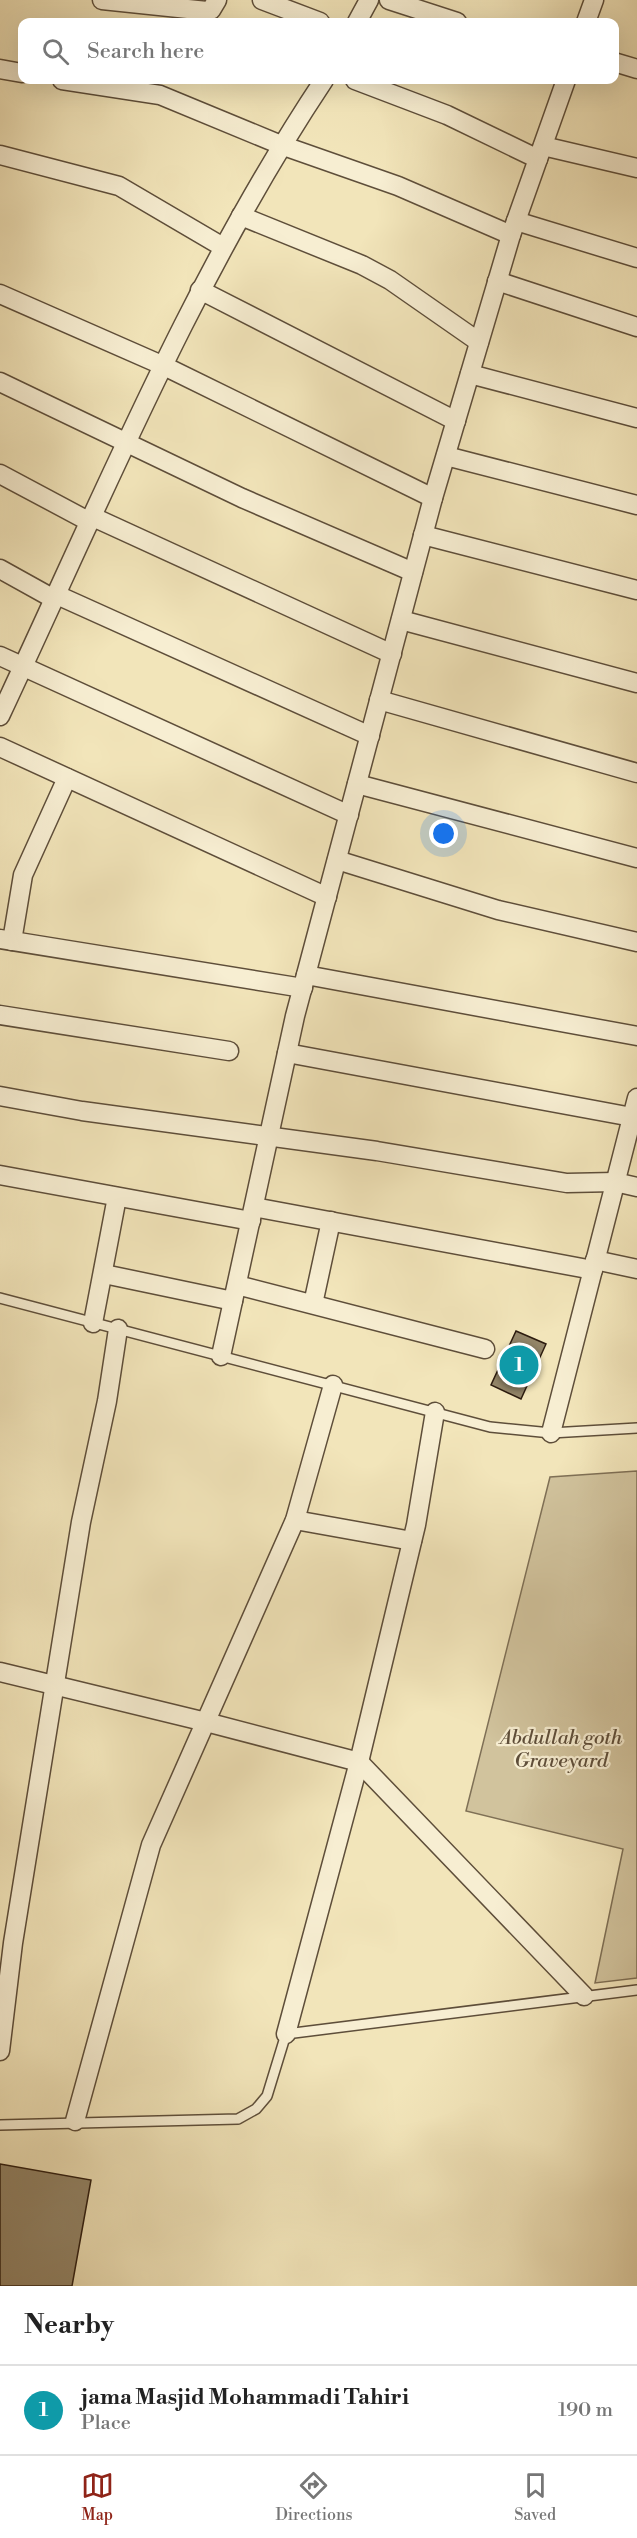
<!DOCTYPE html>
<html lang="en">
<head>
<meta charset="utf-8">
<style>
	:root { --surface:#fff; --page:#f2f2f2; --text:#222; --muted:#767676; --line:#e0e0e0; --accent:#8f2418 }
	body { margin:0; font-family:"Libre Bodoni",serif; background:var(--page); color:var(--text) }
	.you { position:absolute; left:444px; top:834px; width:21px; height:21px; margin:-15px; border:4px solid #fff; border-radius:50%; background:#1a73e8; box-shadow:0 0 0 9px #1a73e833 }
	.badge { display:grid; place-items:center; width:39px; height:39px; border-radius:50%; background:var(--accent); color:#fff; font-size:20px; font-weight:700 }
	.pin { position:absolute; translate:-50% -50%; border:3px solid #fff; box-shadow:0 2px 6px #0006 }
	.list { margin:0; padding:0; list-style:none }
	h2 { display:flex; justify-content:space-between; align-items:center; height:78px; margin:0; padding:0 24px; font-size:26px }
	h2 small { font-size:20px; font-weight:400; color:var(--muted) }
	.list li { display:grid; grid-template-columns:39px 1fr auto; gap:18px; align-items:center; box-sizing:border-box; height:90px; padding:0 24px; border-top:2px solid var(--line) }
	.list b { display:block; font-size:22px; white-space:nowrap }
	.list p { margin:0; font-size:20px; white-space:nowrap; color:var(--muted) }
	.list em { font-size:20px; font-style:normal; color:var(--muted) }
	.icon { flex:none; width:33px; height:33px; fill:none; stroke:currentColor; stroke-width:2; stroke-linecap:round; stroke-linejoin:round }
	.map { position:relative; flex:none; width:637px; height:2286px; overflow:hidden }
	.search { position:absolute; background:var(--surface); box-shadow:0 6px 24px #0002; left:18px; right:18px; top:18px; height:66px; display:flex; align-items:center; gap:15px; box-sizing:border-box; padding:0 21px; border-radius:12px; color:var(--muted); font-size:22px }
	.sheet { height:168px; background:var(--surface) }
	nav { display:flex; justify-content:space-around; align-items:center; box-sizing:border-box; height:84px; border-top:2px solid var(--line); background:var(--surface); font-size:16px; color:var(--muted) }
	nav a { display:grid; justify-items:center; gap:3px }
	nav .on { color:var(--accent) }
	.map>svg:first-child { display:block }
</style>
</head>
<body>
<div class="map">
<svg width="637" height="2286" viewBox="0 0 637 2286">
	<rect width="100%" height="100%" fill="#f2e5ba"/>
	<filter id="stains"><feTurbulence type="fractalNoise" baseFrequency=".00333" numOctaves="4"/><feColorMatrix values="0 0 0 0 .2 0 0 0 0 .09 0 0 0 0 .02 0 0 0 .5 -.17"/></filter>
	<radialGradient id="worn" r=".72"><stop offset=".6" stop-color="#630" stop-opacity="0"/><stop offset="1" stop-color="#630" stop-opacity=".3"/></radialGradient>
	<polygon fill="#d1c39d" stroke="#7f7056" stroke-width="1.5" points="637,1471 637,1978 595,1983 623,1849 466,1811 550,1477"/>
	<g fill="#938568" stroke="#2d1c0f" stroke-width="1.5">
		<polygon points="516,1331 546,1344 521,1399 491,1385"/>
		<polygon points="0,2164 91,2180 72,2286 0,2286"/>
	</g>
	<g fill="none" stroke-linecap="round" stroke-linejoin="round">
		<defs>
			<g id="service">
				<polyline points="0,1298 490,1427 551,1433 637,1428"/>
				<polyline points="0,2125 238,2119 256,2109 267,2096 286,2034 637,1990"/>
			</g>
			<g id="minor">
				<polyline points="102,0 207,11 211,10 217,0"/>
				<polyline points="262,0 320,22"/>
				<polyline points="389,0 457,22"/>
				<polyline points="357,22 369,0"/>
				<polyline points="586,22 594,0"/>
				<polyline points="614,62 637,69"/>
				<polyline points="0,69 22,73"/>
				<polyline points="62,80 160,95 281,145 398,186 511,235"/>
				<polyline points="355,80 447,115 538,159"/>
				<polyline points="543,146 637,168"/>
				<polyline points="0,155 119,186 223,247"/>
				<polyline points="241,216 362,265 390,280 479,342"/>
				<polyline points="516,221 637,258"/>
				<polyline points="497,281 637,327"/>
				<polyline points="200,290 456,421"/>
				<polyline points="0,294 164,366 433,498"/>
				<polyline points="470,374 637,418"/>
				<polyline points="0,382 242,498 413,572"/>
				<polyline points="446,456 637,505"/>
				<polyline points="0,474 90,522"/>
				<polyline points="93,517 392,654"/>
				<polyline points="423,535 637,590"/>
				<polyline points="0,569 54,599"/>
				<polyline points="57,595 370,736"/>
				<polyline points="401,620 637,683"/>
				<polyline points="0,656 349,815"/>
				<polyline points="379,700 637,773"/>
				<path d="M0 716C101 501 192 278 324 80"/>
				<polyline points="0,747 327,897"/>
				<polyline points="357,784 637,858"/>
				<polyline points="337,860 498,910 637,942"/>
				<polyline points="0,939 303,988"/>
				<polyline points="12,941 23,875 67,778"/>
				<polyline points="306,975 637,1036"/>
				<polyline points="0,1015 229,1051"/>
				<polyline points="287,1053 632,1117"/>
				<polyline points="0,1096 82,1111 377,1151 567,1183 615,1182 637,1187"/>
				<polyline points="0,1175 251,1221"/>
				<polyline points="254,1207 593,1270"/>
				<polyline points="595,1260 637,1269"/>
				<polyline points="104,1274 233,1301"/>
				<polyline points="237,1285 485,1349"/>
				<polyline points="313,1304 331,1221"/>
				<polyline points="93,1323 117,1197"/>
				<polyline points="221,1356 295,1016 433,498 511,235 566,80"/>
				<polyline points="551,1433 637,1098"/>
				<polyline points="295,1520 412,1541"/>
				<polyline points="0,1672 206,1722 359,1762 584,1996"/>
				<polyline points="286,2034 359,1762 416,1525 435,1412"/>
				<polyline points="0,2051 13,1943 81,1522 107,1401 118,1329"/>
				<polyline points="75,2121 151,1845 295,1520 333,1385"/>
			</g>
		</defs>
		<use href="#service" stroke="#5e4e3a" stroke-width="12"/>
		<use href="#minor" stroke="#5e4e3a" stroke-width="21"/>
		<use href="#service" stroke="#f7eed2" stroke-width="9"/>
		<use href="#minor" stroke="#f7eed2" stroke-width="18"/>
	</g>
	<g text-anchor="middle" stroke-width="4.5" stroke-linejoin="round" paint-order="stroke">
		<g font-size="20" font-style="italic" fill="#5e4e3a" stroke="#f7eed2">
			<text x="561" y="1744">Abdullah goth<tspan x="561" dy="23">Graveyard</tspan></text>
		</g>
	</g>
	<rect width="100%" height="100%" filter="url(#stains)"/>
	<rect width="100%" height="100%" fill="url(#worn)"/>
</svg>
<div class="you"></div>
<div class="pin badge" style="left:519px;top:1365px;background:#0f9aa8">1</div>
<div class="search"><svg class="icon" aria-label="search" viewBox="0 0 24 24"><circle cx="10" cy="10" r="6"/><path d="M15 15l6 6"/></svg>Search here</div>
</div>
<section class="sheet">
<h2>Nearby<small></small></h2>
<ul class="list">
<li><span class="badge" style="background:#0f9aa8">1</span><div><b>jama Masjid Mohammadi Tahiri</b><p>Place</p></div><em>190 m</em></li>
</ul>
</section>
<nav>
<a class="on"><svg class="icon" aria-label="map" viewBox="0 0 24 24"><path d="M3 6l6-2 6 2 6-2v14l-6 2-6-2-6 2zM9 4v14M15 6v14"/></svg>Map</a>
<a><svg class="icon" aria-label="directions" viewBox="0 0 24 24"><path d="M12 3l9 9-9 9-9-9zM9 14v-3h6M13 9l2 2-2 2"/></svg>Directions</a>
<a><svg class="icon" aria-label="saved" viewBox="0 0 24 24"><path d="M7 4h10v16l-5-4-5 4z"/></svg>Saved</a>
</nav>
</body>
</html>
